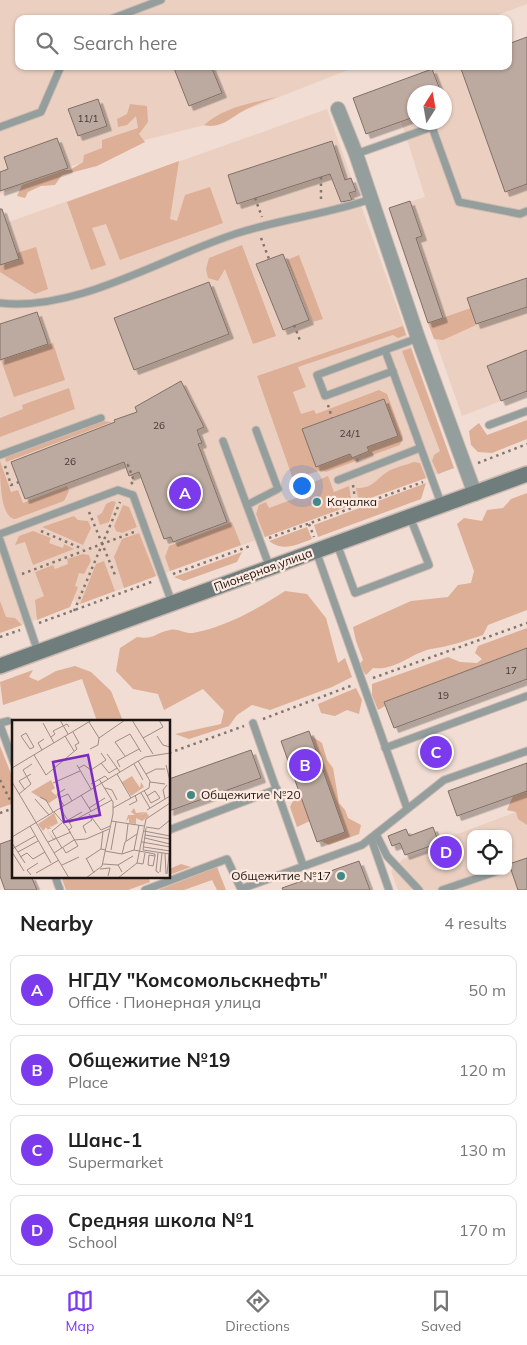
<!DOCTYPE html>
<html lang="en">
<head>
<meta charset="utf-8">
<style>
	:root { --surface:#fff; --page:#f6f6f6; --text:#222; --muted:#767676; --line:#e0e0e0; --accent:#7c3aed }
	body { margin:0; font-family:Mulish,sans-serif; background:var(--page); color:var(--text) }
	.controls { position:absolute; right:15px; bottom:15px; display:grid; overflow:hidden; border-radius:10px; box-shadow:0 1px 4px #0004 }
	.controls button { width:45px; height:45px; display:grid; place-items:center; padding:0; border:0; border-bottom:1px solid var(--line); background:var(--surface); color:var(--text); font:25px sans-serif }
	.compass { position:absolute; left:407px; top:85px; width:45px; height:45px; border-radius:50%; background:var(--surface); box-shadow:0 1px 4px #0004; rotate:11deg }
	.you { position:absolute; left:301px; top:485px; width:18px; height:18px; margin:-12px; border:4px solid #fff; border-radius:50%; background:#1a73e8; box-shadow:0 0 0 8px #1a73e833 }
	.badge { display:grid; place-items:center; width:32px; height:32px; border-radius:50%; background:var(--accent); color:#fff; font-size:16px; font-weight:700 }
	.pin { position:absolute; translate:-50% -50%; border:2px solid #fff; box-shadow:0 1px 5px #0006 }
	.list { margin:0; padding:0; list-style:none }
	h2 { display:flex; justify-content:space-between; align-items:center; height:65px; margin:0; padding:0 20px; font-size:21px }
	h2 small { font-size:16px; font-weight:400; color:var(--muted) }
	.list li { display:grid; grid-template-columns:32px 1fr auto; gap:15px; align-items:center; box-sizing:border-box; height:70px; margin:0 10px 10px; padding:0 10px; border:1px solid var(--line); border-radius:10px }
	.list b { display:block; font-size:19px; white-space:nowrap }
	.list p { margin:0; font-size:16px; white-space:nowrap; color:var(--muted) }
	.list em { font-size:16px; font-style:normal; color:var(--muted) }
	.icon { flex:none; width:28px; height:28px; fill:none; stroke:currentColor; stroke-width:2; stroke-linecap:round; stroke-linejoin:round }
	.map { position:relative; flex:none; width:527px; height:890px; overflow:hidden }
	.search { position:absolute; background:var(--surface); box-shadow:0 1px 4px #0004; left:15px; right:15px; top:15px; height:55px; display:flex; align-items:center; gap:12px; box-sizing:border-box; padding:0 18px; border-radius:10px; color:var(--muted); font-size:19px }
	.sheet { height:385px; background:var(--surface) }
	nav { display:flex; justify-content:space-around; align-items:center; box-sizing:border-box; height:70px; border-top:1px solid var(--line); background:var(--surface); font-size:14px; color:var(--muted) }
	nav a { display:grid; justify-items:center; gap:2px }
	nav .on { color:var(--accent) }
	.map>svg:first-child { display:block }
</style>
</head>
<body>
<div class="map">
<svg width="527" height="890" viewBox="0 0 527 890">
	<defs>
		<filter id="shadow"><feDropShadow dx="4.5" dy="4.5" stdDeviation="0" flood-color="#0004"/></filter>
	</defs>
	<rect width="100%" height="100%" fill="#f1ddd3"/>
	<g fill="#ebd0c2" fill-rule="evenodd">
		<polygon points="0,0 527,0 527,4 487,19 19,19 19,66 358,66 213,123 129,144 0,194"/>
		<path d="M527 37V391L462 416 389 208 425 197 406 136 401 122 366 134 353 98 443 66H508ZM414 92H444V122H414Z"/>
		<polygon points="327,109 454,468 80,604 73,600 70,607 0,633 0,225"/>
		<path d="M527 808V890H398L391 871 403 859 440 846 444 839ZM471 834H508V871H471Z"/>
	</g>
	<g fill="#ddaf96" fill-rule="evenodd">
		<path d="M277 97C266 101 253 105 243 111 229 119 220 129 204 125 224 107 251 103 277 97Z"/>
		<polygon points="130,104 147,106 148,122 139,134 145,142 97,166 62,175 55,185 41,186 28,192 25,198 17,196 22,185 64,170 70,170 83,162 84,155 102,148 102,140 138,128 136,116 127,125 118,127 117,119 127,114"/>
		<polygon points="179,161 170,219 177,221 185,195 210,187 223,223 120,260 106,224 92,228 106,265 91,270 67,202"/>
		<polygon points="242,245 276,336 253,344 225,269 218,281 208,278 206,269 209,258"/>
		<polygon points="36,247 48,289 35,294 0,272 0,265 19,259 17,253"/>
		<polygon points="299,255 323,319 313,322 287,260"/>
		<polygon points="471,308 476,325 443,340 434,339 428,323"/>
		<path d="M403 326 406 335 398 338 393 335 298 367 306 387 293 392 301 414 314 410 316 414 379 390 387 394 403 437 400 445 326 472 322 470 293 479 257 376ZM384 399 397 436 367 447 368 452 352 458 350 454 302 429Z"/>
		<polygon points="53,343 65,380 14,397 1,360"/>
		<polygon points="411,348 454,468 438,474 432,461 434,455 440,451 402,351"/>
		<polygon points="69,388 75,409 0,437 0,418 23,409 22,405"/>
		<polygon points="527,420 527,439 492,453 478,452 471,445 469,431 479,423 487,435"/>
		<polygon points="102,421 112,422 6,462 5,457"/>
		<path d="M0 461 11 492 18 490 23 503 67 486 69 491 64 501 15 519C0 518 0 477 0 461Z"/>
		<path d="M414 462 420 463 426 478 359 502 356 488C374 488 375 480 387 472 395 467 406 465 414 462Z"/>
		<polygon points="328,476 334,492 349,486 352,505 265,537 256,514 259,505 266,502 269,508 299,497 297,489"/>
		<polygon points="426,483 421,499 318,537 314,525"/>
		<path d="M527 493V610L488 625 483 635C464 641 451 646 431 649 411 653 396 671 373 668L366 675 359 665 363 660 356 641 353 627 411 601 448 597 458 585 471 583 474 571 457 524 464 518 482 521 487 510 503 508 511 499Z"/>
		<polygon points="112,501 116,502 109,522 100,525 97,516 102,513 106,504"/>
		<polygon points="123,505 129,507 137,527 122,533 116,531 114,526"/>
		<polygon points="74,516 78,520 88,521 91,528 83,545 42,527"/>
		<polygon points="232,522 241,545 170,571 165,557 169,546"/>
		<path d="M307 527 312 539C296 545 284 552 269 541Z"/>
		<polygon points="33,531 51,538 49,543 63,548 64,544 74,549 33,565 25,542 15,545 19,536"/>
		<polygon points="139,533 156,576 124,588 114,557 122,539"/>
		<polygon points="242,552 237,562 184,581 174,577"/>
		<polygon points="83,554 89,555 91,561 84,574 79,573 75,586 78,587 70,607 37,620 35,600 44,596 35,572 53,565 55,569 68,564 67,559"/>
		<polygon points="104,561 115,591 80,604 96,564"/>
		<path d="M285 591 307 594 326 618 338 663 345 658 352 677 332 687 270 710 252 705 237 715 229 726 189 739 175 734 221 724 224 711 203 689 164 710 158 694 133 689 116 671 120 648 137 637C155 640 154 633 170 630 177 628 185 634 193 633 225 627 258 609 285 591Z"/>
		<polygon points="0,601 6,617 15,618 22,625 0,633"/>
		<polygon points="527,628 527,648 384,702 385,706 378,710 372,695 372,684 448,657 460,662 477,663 482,659 475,653 478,646"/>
		<polygon points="75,666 91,672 111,691 123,721 97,721 82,679 3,705 0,682 33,670 29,677 38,681 56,671"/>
		<polygon points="356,688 362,700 359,714 347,710 335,716 321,713 318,704"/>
		<polygon points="310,735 322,743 327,760 333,768 339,803 345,810 348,818 361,825 359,834 329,845 321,841 345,832"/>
		<polygon points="0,746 14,781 14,803 0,808"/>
		<polygon points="298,790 310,821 297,827 290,807"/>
		<polygon points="527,791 527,825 518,819 516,812 507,810 513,796"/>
		<polygon points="181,864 191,867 169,875 169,869"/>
		<polygon points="217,867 226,890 217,890 212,880 184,890 158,890"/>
		<polygon points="64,876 148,876 150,882 128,890 66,890 62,879"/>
	</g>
	<g fill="#bca99f" stroke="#817067" filter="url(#shadow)">
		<polygon points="527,37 527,184 505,192 460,66 508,66 508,44"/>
		<polygon points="173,66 211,66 222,93 189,106"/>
		<polygon points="432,69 441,92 414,92 414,117 366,134 353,98"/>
		<polygon points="98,99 107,126 78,136 68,109"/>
		<polygon points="57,138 68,168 0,191 0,172 8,169 4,157"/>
		<polygon points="332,141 345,180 351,178 356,191 349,193 352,200 341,202 330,174 237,204 228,175"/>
		<polygon points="410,201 422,236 416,238 443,318 428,323 389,208"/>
		<polygon points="0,209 2,209 19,259 0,265"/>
		<polygon points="283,254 309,320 283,330 256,264"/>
		<polygon points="527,278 527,307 476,324 467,298"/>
		<polygon points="209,282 229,334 134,370 114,318"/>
		<polygon points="37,312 48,344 0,360 0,324"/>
		<polygon points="527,350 527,391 501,401 487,366"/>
		<polygon points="181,381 204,427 197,430 202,443 198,444 227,522 173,542 171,537 164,539 139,472 129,476 124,462 25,499 11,462 115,422 114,420 137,412 135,407"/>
		<polygon points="384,399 398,436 367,447 369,451 352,458 350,454 316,467 302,429"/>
		<polygon points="527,648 527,679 394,728 384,702"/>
		<polygon points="309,731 345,832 317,842 281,741"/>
		<polygon points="251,750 261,778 169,811 169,779"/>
		<polygon points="527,763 527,791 457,816 448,791"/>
		<polygon points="433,827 439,843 405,855 400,843 392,846 388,836 406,829 409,836"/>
		<polygon points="14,839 14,876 31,876 37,890 5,890 0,876 0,844"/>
		<polygon points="527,858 527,890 518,890 509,864"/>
		<polygon points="359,861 370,890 283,890 282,888"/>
	</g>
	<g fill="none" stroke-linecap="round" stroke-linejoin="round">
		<defs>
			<g id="lane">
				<polyline points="111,19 161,0"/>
				<polyline points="0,127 41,112 61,66"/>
				<polyline points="356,154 432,127 459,202 520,214 527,211"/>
				<path d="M0 303C78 312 165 256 238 233 282 219 328 214 371 199"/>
				<polyline points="418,338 385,350 442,506"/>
				<polyline points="385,350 317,375 325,396 393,371"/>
				<polyline points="489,425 527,411"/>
				<polyline points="223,441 270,568"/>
				<polyline points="0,455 101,418"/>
				<polyline points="338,480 420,448"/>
				<polyline points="247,505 278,489 256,430"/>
				<polyline points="0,534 118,490 133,495 172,603"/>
				<polyline points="0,540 38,652"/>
				<polyline points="337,544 355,593 429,565 410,517"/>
				<polyline points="316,551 407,808"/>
				<polyline points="0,723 8,721"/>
				<polyline points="253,723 303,865"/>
				<polyline points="0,725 14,763"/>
				<polyline points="385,748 527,696"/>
				<polyline points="169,830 277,789"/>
				<polyline points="376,834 387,856 419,890"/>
				<polyline points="371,838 389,890"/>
				<polyline points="55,876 60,890"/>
				<polyline points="145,890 227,859 241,889 362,845 444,780 527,751"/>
				<polyline points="442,890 498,871"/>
			</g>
			<polyline id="street" points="338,109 356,154 418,338 475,494"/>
			<polyline id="secondary" points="0,666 527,474"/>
		</defs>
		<use href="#lane" stroke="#cbb9b0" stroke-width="9"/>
		<use href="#street" stroke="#cbb9b0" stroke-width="16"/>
		<use href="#secondary" stroke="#cbb9b0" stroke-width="18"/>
		<g stroke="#82756e" stroke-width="2.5" stroke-dasharray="2.5 4" stroke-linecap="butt">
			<polyline points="321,177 321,202"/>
			<polyline points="255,198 262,217"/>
			<polyline points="261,238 269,259"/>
			<polyline points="294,325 301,343"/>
			<polyline points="328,405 332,418"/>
			<polyline points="357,461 360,455"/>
			<polyline points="478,463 527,444"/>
			<polyline points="5,466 11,485 19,482"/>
			<polyline points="131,484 134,481 128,465 131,464"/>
			<polyline points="353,485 356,506"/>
			<polyline points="89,512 115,575"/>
			<polyline points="309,524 314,537"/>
			<polyline points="41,531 83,549"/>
			<polyline points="269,538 423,482"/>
			<polyline points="22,574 134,532"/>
			<polyline points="173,574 250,546"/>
			<polyline points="74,611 120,502"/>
			<polyline points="39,623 154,581"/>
			<polyline points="0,637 20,630"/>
			<polyline points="373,678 527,623"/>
			<polyline points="263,719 353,685"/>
			<polyline points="169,753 244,726"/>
			<polyline points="0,780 14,808"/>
			<polyline points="0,813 14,808"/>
		</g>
		<use href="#lane" stroke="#949e9d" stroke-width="7"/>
		<use href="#street" stroke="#949e9d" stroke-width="14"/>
		<use href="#secondary" stroke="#6f7e7c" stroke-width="15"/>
	</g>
	<g fill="#438a84" stroke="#feeae0" stroke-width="2">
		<circle cx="317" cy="502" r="5"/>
		<circle cx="191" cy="795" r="5"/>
		<circle cx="341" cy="876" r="5"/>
	</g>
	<g text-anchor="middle" stroke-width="4.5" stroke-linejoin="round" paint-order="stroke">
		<g font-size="10" fill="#443a34">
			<text x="88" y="122">11/1</text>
			<text x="159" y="429">26</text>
			<text x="350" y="437">24/1</text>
			<text x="70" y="465">26</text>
			<text x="511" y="674">17</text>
			<text x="443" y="699">19</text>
		</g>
		<g font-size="12" fill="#1c1511" stroke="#feeae0" text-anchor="start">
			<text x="327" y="506">Качалка</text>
			<text x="201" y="799">Общежитие №20</text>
			<text x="331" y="880" text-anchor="end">Общежитие №17</text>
		</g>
		<g font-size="12" fill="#1c1511" stroke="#feeae0">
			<text transform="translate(263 570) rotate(-20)" y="4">Пионерная улица</text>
		</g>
	</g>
	<g transform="translate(12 720)">
		<rect width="158" height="158" fill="#f1ddd3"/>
		<path d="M120 56 128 68 129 62 132 67 119 76 110 62ZM39 60 43 68 39 71 46 77 37 83 19 72ZM122 88 124 93 133 92 125 97 134 92 137 96 130 101 124 98V104L117 103V98L114 102 116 95H123L119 92ZM42 93 46 103 39 107 37 105 39 109H35L41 118H44L41 120 34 107 31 111 26 104Z" fill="#ddaf96"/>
		<path fill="none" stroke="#9c8d85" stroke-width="1" d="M48 0 56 14M120 0 141 34M77 2 87 18M31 3 42 23M14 13 22 27 18 29 9 16ZM53 16 62 31M145 16 151 25 158 27M39 17 43 14 41 11 55 4 57 7M131 18 151 7 147 0M78 29 86 25 87 18 113 0M30 30 26 23 32 19M95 34 108 52M22 35 34 55 65 29 63 25 67 23 61 12M113 36 103 22 118 14 129 32M89 43 97 53 105 48M122 44 131 60M65 45 79 69M154 45 158 61M108 47 105 41 127 29M0 48 80 0M67 48 72 45 79 50 94 40 89 33M105 54 119 78M134 54 144 49H153M0 62 57 158M138 62 153 64M41 63 68 51M79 64 93 56 96 59M93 68 100 70 105 80M13 70 7 61 19 54M132 71 133 72 139 83 148 78 143 71 135 76M129 73 138 88M7 74 19 64 11 50 20 44M69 75 79 91M28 77 34 80 41 92M47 78 56 74 60 81M23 79 37 95M153 79 151 70 155 65M117 85 125 81 123 75M52 86 45 74 53 69M48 88 60 107 57 110M77 88 93 78M101 88 137 68 138 61 126 41M135 90 158 76M42 92 55 107 66 126 54 133 51 128M77 94 89 110 98 106M56 100 70 92M99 101 132 106M57 103 100 80M18 106 39 143M134 107 147 109 158 100M134 108 131 130 158 134M132 111 158 116M74 113 71 106 80 100 78 97M133 115 158 119M0 117 133 37 158 33M133 118 158 124M114 121 116 104M36 122 59 112M130 122 158 127M0 123 13 143M132 127 158 131M50 128 40 111 50 103M0 129 23 116M89 129 91 111M99 130 104 102M122 130 127 105M93 131 110 134 122 130 143 134V136L141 146 136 145 137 135 143 136M0 132 12 151M6 132 26 121M42 133 62 120 74 119 97 109M146 133 144 151 147 153M110 134 113 122 125 114M153 134 154 154M8 137 15 133 21 139 33 132M74 138 82 153M74 139 89 129 94 130M125 143 131 144 133 133M91 144 106 145 110 152M50 145 67 137M106 145 121 136M88 149 98 148 96 156M148 152 150 133M24 153 47 140M155 154 157 134M19 155 15 150 26 143M74 158 90 146 101 94V82L87 59M106 158 125 143 134 99 158 83"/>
		<path fill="#7b2cbf" fill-opacity="0.15" stroke="#7b2cbf" stroke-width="2.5" d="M76 35 88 95 52 102 41 42Z"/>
		<rect width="158" height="158" fill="none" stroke="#1c1511" stroke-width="2.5"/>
	</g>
</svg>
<div class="controls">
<button><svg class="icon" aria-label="locate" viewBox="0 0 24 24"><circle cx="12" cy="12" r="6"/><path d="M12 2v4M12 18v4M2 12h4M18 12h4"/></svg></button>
</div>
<svg class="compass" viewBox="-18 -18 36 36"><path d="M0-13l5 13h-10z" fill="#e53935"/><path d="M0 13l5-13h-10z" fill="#767676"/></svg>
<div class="you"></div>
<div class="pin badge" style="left:185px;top:493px">A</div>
<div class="pin badge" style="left:305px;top:765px">B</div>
<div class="pin badge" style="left:436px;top:752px">C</div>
<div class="pin badge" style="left:446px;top:852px">D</div>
<div class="search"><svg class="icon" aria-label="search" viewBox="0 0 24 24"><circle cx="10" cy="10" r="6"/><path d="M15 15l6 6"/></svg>Search here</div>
</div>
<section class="sheet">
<h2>Nearby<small>4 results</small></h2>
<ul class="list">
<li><span class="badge">A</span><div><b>НГДУ &quot;Комсомольскнефть&quot;</b><p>Office · Пионерная улица</p></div><em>50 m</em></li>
<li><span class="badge">B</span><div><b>Общежитие №19</b><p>Place</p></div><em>120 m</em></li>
<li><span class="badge">C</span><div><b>Шанс-1</b><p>Supermarket</p></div><em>130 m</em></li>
<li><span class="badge">D</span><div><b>Средняя школа №1</b><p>School</p></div><em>170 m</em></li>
</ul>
</section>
<nav>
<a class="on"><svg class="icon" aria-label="map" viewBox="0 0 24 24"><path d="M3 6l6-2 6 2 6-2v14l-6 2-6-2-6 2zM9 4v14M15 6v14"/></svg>Map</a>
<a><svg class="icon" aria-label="directions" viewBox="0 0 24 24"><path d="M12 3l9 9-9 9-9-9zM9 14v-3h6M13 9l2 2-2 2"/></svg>Directions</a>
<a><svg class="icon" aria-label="saved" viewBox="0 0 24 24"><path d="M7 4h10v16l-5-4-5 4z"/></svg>Saved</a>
</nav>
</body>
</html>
